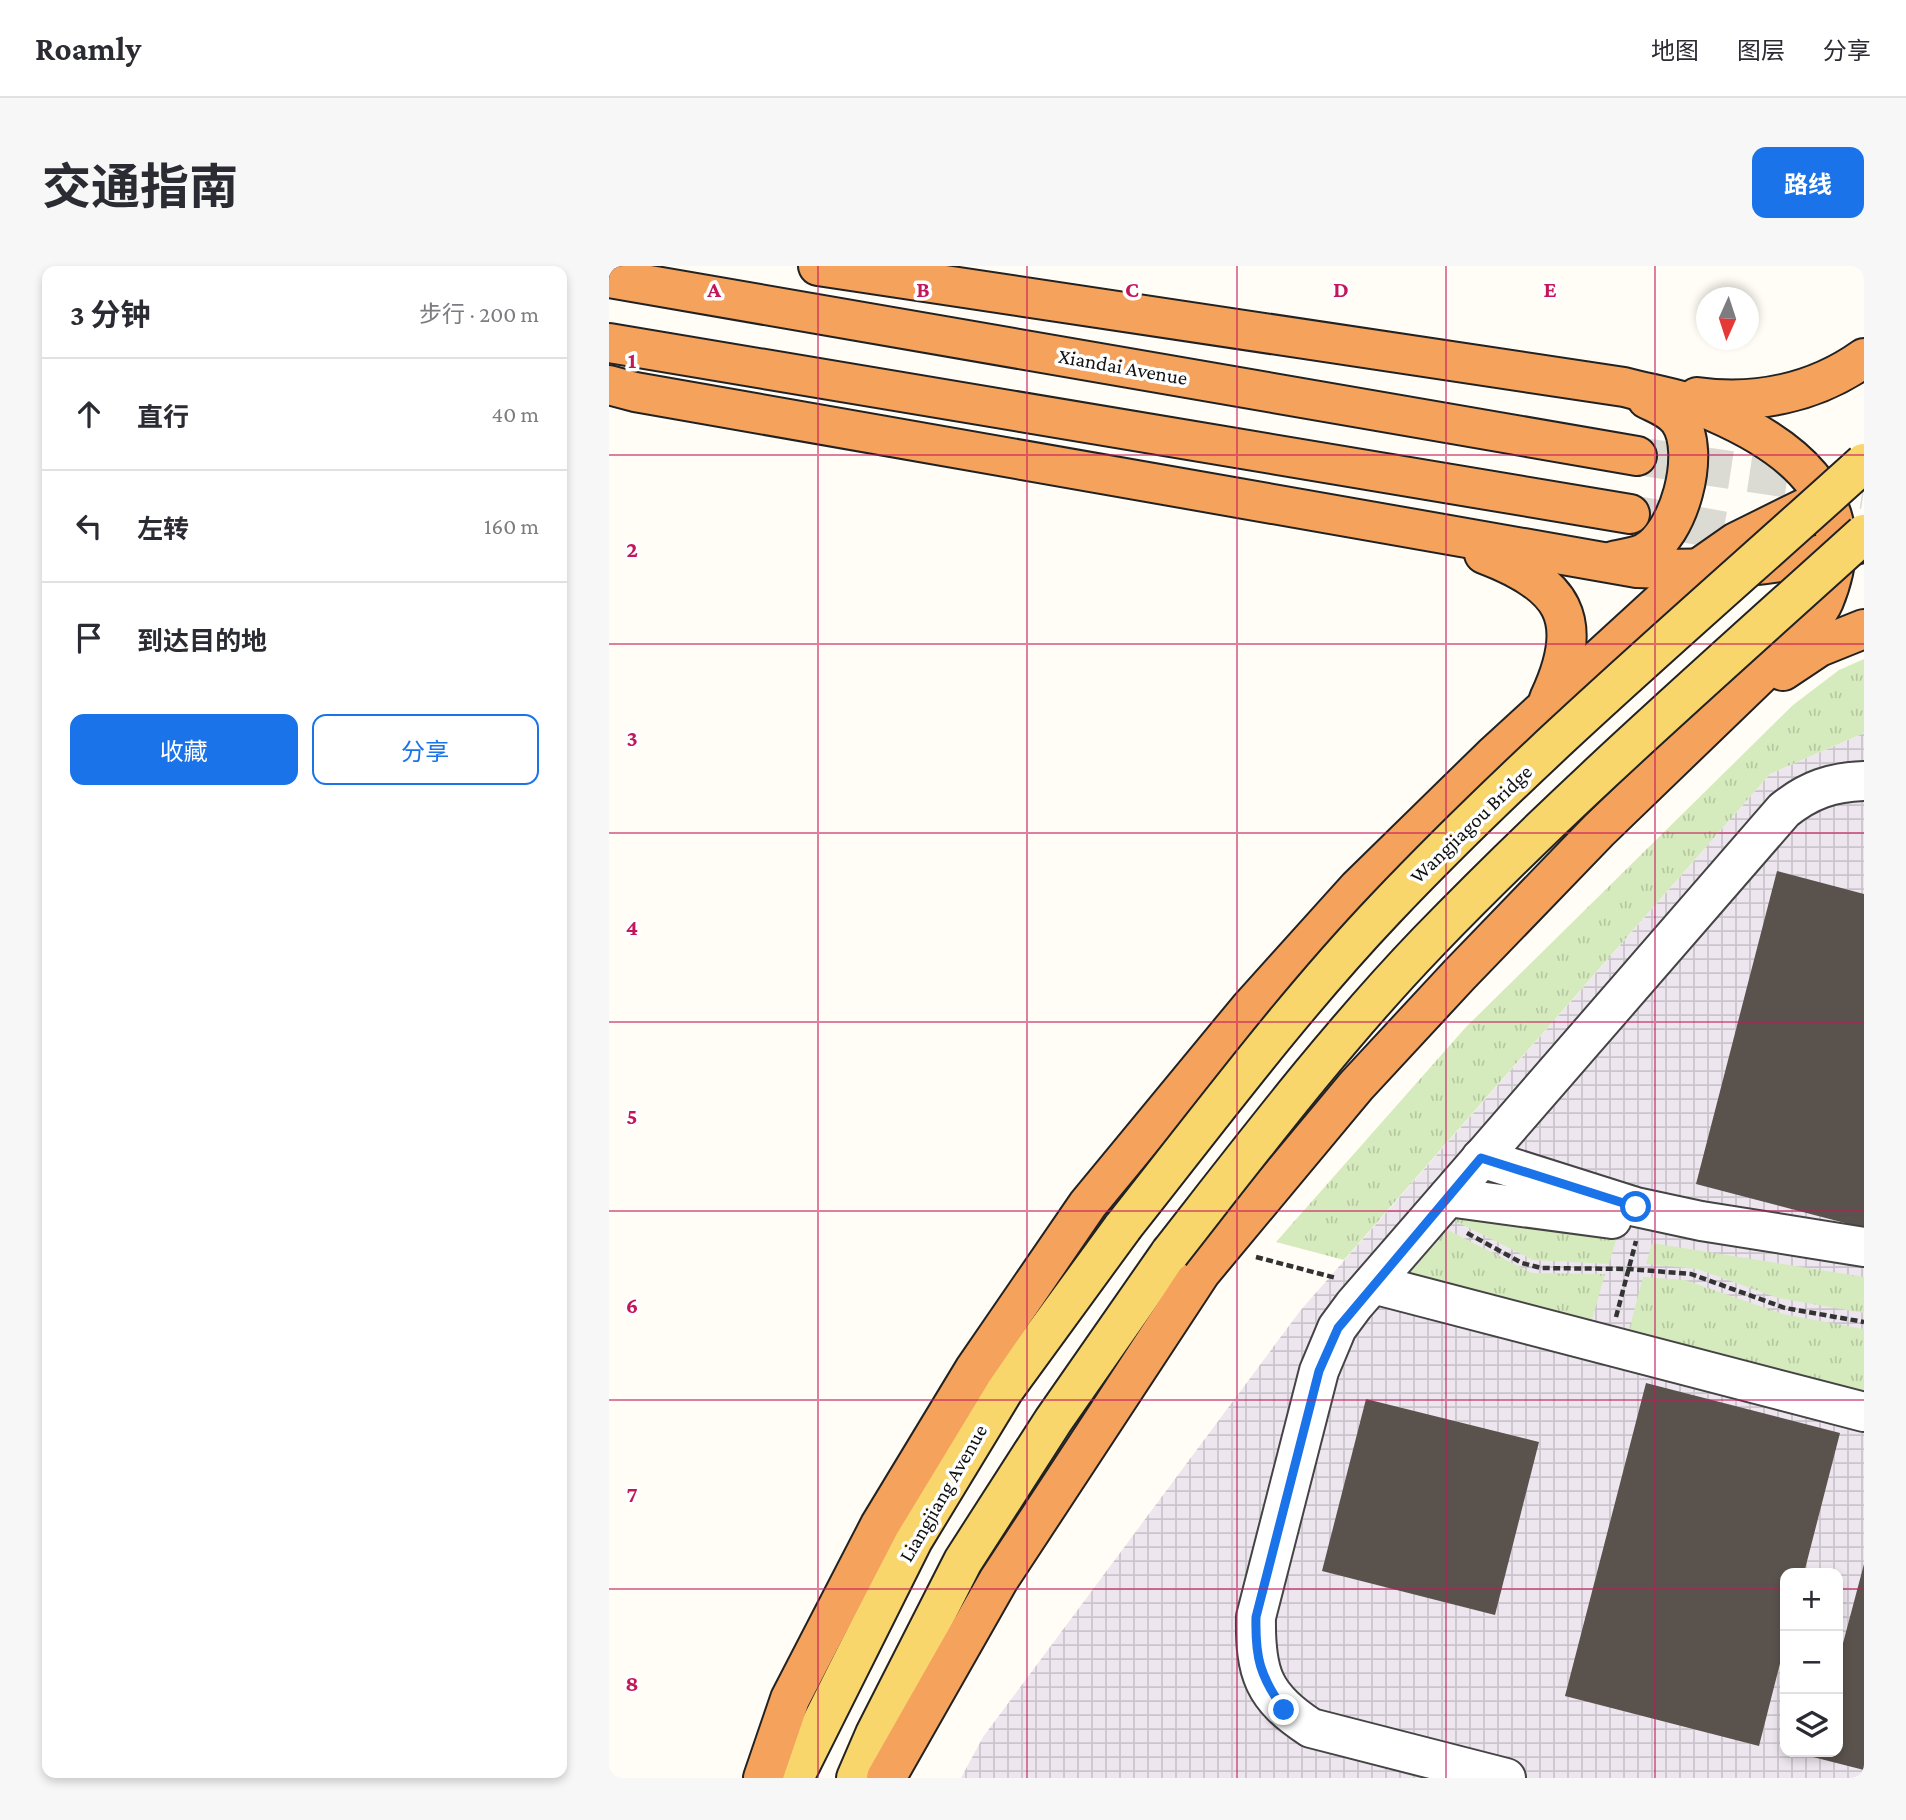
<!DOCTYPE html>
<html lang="zh">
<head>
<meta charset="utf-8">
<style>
	:root { --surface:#fff; --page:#f7f7f7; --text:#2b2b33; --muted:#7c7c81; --line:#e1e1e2; --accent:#1a73e8 }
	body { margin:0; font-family:"Crimson Pro","Noto Sans SC",serif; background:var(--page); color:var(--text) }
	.controls { position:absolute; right:21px; bottom:21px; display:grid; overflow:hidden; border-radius:14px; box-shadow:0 4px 10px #0003 }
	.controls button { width:63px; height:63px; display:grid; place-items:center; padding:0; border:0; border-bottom:2px solid var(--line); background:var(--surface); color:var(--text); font:35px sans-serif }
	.compass { position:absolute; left:1087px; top:21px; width:63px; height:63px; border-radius:50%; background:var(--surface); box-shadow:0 4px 10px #0003; rotate:183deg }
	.stop { position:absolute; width:21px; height:21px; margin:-16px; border:5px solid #1a73e8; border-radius:50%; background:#fff }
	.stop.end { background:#1a73e8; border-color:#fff; box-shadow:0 2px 7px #0008 }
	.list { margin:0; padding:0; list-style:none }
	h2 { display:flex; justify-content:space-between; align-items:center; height:91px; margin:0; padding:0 28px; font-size:30px }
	h2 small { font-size:23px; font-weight:400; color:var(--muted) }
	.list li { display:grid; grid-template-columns:46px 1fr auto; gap:21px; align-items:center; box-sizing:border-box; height:112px; padding:0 28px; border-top:2px solid var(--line) }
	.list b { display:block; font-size:26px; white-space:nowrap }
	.list em { font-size:23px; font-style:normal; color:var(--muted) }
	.actions { display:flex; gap:14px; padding:21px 28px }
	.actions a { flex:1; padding:16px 0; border:2px solid var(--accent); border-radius:14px; text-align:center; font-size:24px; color:var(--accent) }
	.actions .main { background:var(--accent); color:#fff }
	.icon { flex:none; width:38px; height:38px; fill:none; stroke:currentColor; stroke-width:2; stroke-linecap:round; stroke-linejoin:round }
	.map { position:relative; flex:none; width:1255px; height:1512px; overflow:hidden; border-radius:14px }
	header { display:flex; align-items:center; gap:42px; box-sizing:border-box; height:98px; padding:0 35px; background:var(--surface); border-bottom:2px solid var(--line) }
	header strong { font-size:33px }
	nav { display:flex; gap:38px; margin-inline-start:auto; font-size:24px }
	.intro { display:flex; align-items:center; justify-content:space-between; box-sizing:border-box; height:168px; padding:0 42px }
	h1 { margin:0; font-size:49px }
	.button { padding:18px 32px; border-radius:14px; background:var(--accent); color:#fff; font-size:24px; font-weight:700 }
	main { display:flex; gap:42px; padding:0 42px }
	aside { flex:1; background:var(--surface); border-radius:14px; box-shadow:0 4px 10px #0003 }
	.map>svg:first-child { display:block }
</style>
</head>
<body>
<header>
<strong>Roamly</strong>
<nav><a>地图</a><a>图层</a><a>分享</a></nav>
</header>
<div class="intro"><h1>交通指南</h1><a class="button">路线</a></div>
<main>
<aside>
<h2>3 分钟<small>步行 · 200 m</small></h2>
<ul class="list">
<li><svg class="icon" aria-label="ahead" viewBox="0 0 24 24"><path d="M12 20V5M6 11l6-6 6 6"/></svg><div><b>直行</b></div><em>40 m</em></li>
<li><svg class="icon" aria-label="left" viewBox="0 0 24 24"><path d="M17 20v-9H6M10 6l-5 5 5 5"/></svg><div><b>左转</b></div><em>160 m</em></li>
<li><svg class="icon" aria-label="arrive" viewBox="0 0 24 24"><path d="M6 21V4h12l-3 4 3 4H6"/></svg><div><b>到达目的地</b></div></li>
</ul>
<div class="actions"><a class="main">收藏</a><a>分享</a></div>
</aside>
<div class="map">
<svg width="1255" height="1512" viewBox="0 0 1255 1512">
	<defs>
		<pattern id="industrial-grid" width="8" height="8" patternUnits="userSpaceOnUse" patternTransform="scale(1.75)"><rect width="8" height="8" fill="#eee6ef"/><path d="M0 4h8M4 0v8" fill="none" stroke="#cbc4cc"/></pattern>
		<pattern id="grass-tufts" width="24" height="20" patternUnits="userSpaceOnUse" patternTransform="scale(1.75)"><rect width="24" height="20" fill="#d5ebbd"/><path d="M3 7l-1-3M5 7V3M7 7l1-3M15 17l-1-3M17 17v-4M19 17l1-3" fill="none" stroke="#b6c8a1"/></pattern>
	</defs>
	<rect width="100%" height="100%" fill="#fffdf5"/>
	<path fill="url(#industrial-grid)" fill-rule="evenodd" d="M1255 467V1512H352L374 1471 691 1045 1161 508ZM1176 1307H1229V1486H1176Z"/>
	<g fill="url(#grass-tufts)">
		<polygon points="1255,393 1255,467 1161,508 735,994 667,976 857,761 1184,439 1230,404"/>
		<polygon points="854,946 1008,971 1000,998 924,994 846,955"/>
		<polygon points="839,964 923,1007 996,1008 982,1057 797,1010"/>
		<polygon points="1043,977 1255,1011 1255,1047 1169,1032 1088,1003 1037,998"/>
		<polygon points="1034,1011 1076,1014 1174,1048 1255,1063 1255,1125 1020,1064"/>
	</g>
	<g fill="#5a524d">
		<polygon points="1168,605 1255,628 1255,962 1087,918"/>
		<polygon points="1037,1117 1231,1167 1195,1307 1176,1307 1176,1378 1150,1480 956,1430"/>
		<polygon points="757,1133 930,1176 886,1349 713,1305"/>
		<polygon points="1255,1298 1255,1504 1204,1491 1205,1486 1229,1486 1229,1396"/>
	</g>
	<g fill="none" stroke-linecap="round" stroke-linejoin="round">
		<g stroke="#dbdad3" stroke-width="38" stroke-dasharray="38 19" stroke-linecap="butt">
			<polyline points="1028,190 1255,224"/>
			<polyline points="1021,248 1164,273"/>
		</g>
		<defs>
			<g id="minor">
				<polyline points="872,892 1027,941 1092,955 1255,981"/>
				<polyline points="839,931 1003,953"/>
				<polyline points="764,1018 1255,1146"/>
				<path d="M897 1512 702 1462C654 1431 646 1407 647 1351L710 1105 728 1062 745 1039 1175 544C1200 524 1223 516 1255 515"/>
			</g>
			<g id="major">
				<polyline points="185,1512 304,1274 395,1124 514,961"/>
				<polyline points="247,1512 266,1468 354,1295 444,1155 561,987"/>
			</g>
			<g id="highway">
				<path d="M209 0 1015 121C1045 129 1079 134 1107 147 1189 183 1255 238 1215 335 1210 347 1199 359 1191 370L990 564 850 709 747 820 592 1006 389 1315 277 1512"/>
				<polyline points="0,12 1028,190"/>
				<polyline points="0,77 1021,248"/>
				<path d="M0 119 26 126 1028 302C1104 305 1177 301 1249 278"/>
				<path d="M1088 131C1147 139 1206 127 1255 92"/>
				<path d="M875 288C954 318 978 352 940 433"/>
				<path d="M1004 295C1013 293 1026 291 1035 287 1070 270 1093 186 1070 154 1062 143 1050 139 1038 133"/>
				<polyline points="1174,405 1210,381 1255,363"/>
				<polyline points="154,1512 181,1433 271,1259 365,1104 479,938 640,743 749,622 884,490 1087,304 1127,276 1204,238"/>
			</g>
		</defs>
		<use href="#minor" stroke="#444" stroke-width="42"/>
		<use href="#major" stroke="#222" stroke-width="42"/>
		<use href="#highway" stroke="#222" stroke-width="42"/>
		<g stroke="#333" stroke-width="4.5" stroke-dasharray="7 3.5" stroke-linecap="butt">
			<polyline points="858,967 913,997 932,1002 1020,1003 1082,1008 1176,1042 1255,1056"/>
			<polyline points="647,991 727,1012"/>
			<polyline points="1007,1051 1027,975"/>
		</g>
		<use href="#minor" stroke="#fff" stroke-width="38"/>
		<use href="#major" stroke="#f9d66b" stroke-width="38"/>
		<use href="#highway" stroke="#f5a25d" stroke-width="38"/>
		<defs>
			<g id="major-bridge">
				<path d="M514 961C599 854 682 742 776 643 926 485 1094 343 1255 197"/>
				<path d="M561 987C644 881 725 774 818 677 957 533 1107 402 1255 268"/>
			</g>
		</defs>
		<use href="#major-bridge" stroke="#222" stroke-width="42" stroke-linecap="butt"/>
		<use href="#major-bridge" stroke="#f9d66b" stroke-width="38"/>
	</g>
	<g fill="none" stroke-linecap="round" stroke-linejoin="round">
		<path stroke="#1a73e8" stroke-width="9" d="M675 1444C651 1410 646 1392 647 1351L710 1105 729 1062 872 892 1027 941"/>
	</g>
	<path fill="none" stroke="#c2185b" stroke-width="2" stroke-opacity="0.55" d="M209 0V1512M418 0V1512M628 0V1512M837 0V1512M1046 0V1512M0 189H1255M0 378H1255M0 567H1255M0 756H1255M0 945H1255M0 1134H1255M0 1323H1176M1229 1323H1255"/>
	<g text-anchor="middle" stroke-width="7" stroke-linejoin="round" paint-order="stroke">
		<g font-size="21" fill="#111" stroke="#fff">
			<text transform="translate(514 101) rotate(10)" y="7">Xiandai Avenue</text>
			<text transform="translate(862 558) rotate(-44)" y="7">Wangjiagou Bridge</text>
			<text transform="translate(334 1227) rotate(-60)" y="7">Liangjiang Avenue</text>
		</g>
	</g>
	<g font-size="23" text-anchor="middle" font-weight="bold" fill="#c2185b" stroke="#fff" stroke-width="7" stroke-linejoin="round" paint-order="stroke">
		<text x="105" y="31">A</text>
		<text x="314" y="31">B</text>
		<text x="523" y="31">C</text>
		<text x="732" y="31">D</text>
		<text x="941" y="31">E</text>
		<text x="23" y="102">1</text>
		<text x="23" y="291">2</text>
		<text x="23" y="480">3</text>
		<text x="23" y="669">4</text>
		<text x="23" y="858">5</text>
		<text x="23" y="1047">6</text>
		<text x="23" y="1236">7</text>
		<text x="23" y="1425">8</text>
	</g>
</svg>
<div class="controls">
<button>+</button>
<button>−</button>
<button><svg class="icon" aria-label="layers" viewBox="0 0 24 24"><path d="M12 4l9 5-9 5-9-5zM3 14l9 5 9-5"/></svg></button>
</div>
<svg class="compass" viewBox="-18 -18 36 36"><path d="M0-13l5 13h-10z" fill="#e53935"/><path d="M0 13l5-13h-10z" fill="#7c7c81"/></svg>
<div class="stop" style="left:1027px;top:941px"></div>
<div class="stop end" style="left:675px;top:1444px"></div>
</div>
</main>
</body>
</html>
